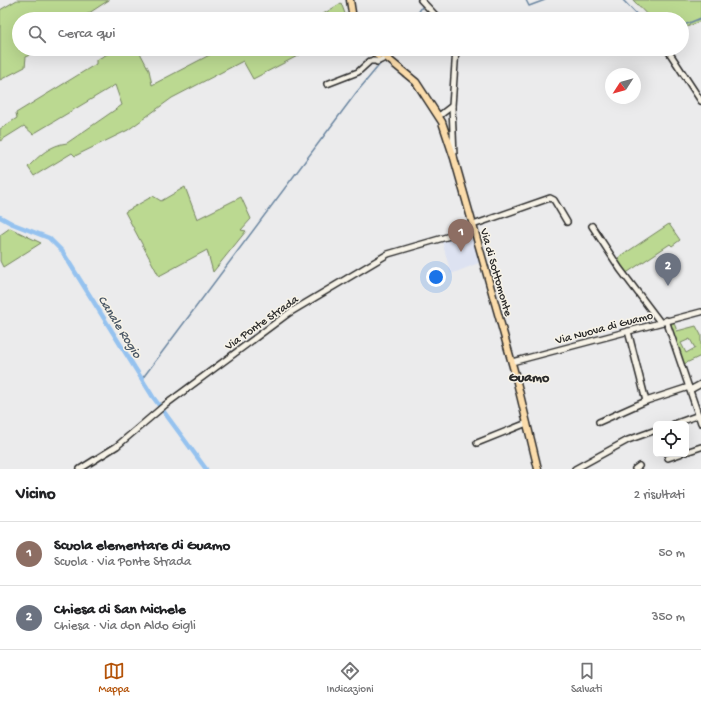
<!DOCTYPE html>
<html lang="it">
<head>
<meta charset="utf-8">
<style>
	:root { --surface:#fff; --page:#f2f2f2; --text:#202124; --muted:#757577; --line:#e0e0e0; --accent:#b45309 }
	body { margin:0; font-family:"Gochi Hand",sans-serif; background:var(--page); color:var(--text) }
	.controls { position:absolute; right:12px; bottom:12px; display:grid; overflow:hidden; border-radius:6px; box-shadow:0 4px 16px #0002 }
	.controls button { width:36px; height:36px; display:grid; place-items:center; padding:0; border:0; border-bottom:1px solid var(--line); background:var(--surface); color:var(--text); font:20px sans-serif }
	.compass { position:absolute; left:605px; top:68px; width:36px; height:36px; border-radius:50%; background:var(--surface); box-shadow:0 4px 16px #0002; rotate:234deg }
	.you { position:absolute; left:436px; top:277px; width:14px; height:14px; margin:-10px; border:3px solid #fff; border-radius:50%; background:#1a73e8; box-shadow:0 0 0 6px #1a73e833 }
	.badge { display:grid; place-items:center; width:26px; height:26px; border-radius:50%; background:var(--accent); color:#fff; font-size:13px; font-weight:700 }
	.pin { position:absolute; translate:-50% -33px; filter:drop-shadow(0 1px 2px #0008) }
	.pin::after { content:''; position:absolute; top:21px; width:14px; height:12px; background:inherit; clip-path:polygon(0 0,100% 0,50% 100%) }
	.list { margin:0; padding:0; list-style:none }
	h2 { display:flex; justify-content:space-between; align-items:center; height:52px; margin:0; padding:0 16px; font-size:17px }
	h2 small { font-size:13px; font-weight:400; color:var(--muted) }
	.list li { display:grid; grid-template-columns:26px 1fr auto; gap:12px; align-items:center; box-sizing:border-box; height:64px; padding:0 16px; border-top:1px solid var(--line) }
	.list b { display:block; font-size:15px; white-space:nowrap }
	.list p { margin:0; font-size:13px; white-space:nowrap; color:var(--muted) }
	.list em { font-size:13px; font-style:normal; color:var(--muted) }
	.icon { flex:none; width:22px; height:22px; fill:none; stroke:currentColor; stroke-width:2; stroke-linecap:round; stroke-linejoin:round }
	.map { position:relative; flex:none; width:701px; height:469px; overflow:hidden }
	.search { position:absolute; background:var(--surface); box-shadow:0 4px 16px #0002; left:12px; right:12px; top:12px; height:44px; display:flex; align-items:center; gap:10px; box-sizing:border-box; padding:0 14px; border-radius:22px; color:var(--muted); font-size:15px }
	.sheet { height:180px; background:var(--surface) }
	nav { display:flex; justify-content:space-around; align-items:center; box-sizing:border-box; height:56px; border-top:1px solid var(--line); background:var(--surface); font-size:11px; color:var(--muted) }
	nav a { display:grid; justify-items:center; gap:2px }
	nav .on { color:var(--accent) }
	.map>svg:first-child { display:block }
</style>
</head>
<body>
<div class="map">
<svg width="701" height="469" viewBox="0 0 701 469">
	<rect width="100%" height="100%" fill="#ebebec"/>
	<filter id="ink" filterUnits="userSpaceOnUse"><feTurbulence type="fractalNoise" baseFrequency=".025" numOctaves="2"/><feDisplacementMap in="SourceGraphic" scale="8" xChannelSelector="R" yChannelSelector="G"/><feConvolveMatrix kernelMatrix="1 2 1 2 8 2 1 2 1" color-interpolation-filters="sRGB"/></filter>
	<g filter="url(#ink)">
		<polygon fill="#dde2f1" points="469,235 473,238 481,262 451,274 442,241"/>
		<g fill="#bbd991" stroke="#73825e" fill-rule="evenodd">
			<polygon points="17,0 109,0 80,19 19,19 19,49 38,49 26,57 25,67 0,80 0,10"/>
			<polygon points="633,0 701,0 701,21 682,29 682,19 651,19"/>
			<polygon points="341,3 347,19 315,19 338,5"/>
			<path d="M117 49H138L149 70 152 85 221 49H311L253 79 243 61 172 98 128 130 75 156 72 153 34 176 28 167C39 156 50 145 67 143L122 105 115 85 33 134 24 126 0 141V129L17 118 16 113 96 64V60Z"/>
			<polygon points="185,187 197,219 241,197 251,219 241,230 246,231 213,272 207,250 159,276 125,212 153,196 161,201"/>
			<polygon points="669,224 680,240 672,246 670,244 625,274 615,260"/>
			<polygon points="10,228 41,243 3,267 0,261 0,235"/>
			<path d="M670 323H674L677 331 696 326 701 335V356L684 364ZM690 339 695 348 686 353 681 343Z"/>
		</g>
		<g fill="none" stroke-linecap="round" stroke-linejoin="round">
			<g stroke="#6b86a1" stroke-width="1.5">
				<polyline points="526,0 529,6 545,0"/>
				<polyline points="623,0 641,19"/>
				<polyline points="414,19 422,7"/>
				<polyline points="682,26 701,18"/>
				<polyline points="387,55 391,49"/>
				<polyline points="142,379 356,93 381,63"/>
			</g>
			<polyline stroke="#95c2ef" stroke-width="4.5" points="0,217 13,224 49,238 62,251 153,397 206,469"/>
			<defs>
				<g id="minor">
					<polyline points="421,0 439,19"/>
					<polyline points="667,49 701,101"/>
					<polyline points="377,62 383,59"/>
					<polyline points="327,84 358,72 370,61 375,61"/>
					<polyline points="439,116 452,106"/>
					<polyline points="454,157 452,106 456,49"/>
					<polyline points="473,225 550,198 554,200 567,222"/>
					<polyline points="592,226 620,269 660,322"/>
					<polyline points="666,320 701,423"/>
					<polyline points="628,331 646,401"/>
					<polyline points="512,362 701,312"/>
					<polyline points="690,390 701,384"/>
					<polyline points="599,422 646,401 689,387"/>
					<polyline points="674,424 699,415"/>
					<polyline points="477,443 527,423"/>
					<polyline points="686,452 701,447"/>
					<polyline points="668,458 680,454"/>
					<polyline points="80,469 117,446 165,405 289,313 388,254 474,229"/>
					<polyline points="575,469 628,440 656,430"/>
					<polyline points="635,469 639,466"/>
				</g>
				<g id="major">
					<polyline points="350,0 353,19"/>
					<polyline points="370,49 378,56"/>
					<polyline points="376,49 416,82 442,122 454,158 515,374 538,469"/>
				</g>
			</defs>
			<use href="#minor" stroke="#2b2b2b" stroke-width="8"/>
			<use href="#major" stroke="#2b2b2b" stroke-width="9"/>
			<use href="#minor" stroke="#f7f3e8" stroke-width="5"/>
			<use href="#major" stroke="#fbdcab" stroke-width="6"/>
		</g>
	</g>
	<g text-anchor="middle" stroke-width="3" stroke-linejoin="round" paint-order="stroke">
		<g font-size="12" fill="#2b2b2b" stroke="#f7f3e8">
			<text transform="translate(497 272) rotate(74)" y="4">Via di Sottomonte</text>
			<text transform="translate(261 322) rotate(-35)" y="4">Via Ponte Strada</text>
			<text transform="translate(604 327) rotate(-15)" y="4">Via Nuova di Guamo</text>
		</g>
		<g font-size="13" font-style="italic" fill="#4b5866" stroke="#f7f3e8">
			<text transform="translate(121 326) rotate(58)" y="5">Canale Rogio</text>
		</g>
		<g font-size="14" font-weight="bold" fill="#2b2b2b" stroke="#f7f3e8">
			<text x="529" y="381">Guamo</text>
		</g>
	</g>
</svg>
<div class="controls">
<button><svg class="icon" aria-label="locate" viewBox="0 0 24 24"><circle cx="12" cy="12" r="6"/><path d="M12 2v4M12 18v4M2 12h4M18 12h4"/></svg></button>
</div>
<svg class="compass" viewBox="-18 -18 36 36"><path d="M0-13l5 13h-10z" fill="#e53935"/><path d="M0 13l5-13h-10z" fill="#757577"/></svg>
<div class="you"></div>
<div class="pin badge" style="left:461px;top:252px;background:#8d6e63">1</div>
<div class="pin badge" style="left:668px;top:286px;background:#6b7280">2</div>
<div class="search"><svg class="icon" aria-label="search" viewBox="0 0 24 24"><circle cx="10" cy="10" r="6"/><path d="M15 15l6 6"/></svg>Cerca qui</div>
</div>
<section class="sheet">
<h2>Vicino<small>2 risultati</small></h2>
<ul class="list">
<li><span class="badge" style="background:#8d6e63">1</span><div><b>Scuola elementare di Guamo</b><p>Scuola · Via Ponte Strada</p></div><em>50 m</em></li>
<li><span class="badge" style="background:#6b7280">2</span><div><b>Chiesa di San Michele</b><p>Chiesa · Via don Aldo Gigli</p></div><em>350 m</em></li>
</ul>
</section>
<nav>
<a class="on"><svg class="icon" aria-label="map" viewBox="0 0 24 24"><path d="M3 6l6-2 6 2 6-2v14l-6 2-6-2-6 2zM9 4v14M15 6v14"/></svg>Mappa</a>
<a><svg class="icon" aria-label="directions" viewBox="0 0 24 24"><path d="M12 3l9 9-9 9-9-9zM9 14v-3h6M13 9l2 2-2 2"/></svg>Indicazioni</a>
<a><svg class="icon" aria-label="saved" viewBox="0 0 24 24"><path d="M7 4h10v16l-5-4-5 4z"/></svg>Salvati</a>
</nav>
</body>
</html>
